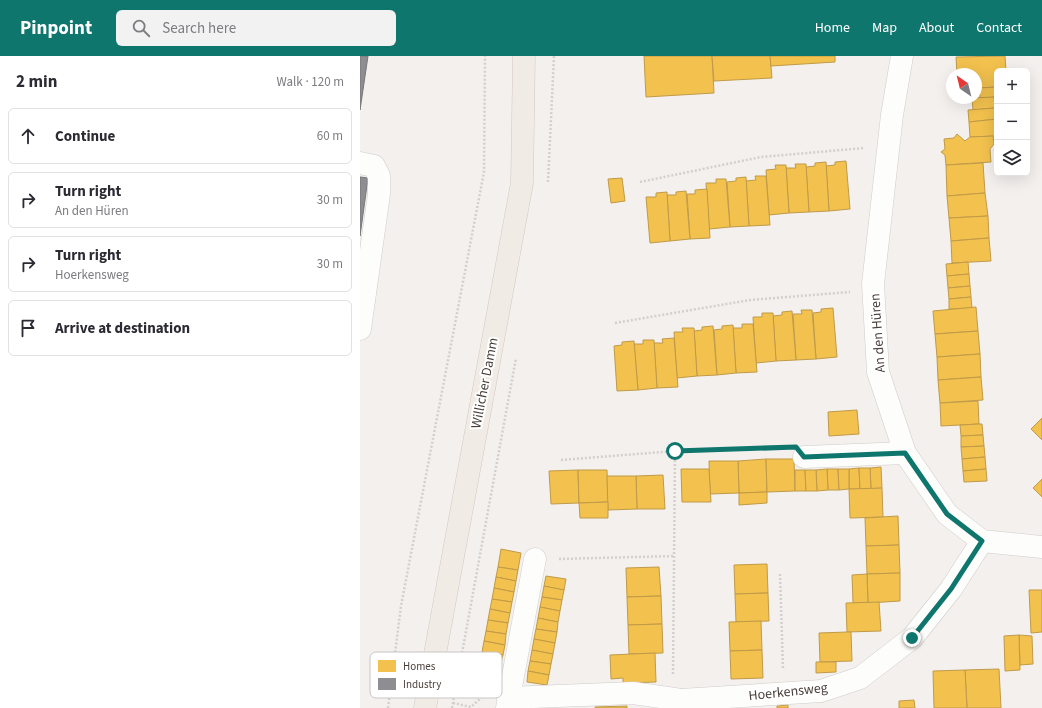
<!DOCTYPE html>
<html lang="en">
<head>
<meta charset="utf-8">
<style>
	:root { --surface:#fff; --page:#f2f2f3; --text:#2b2b33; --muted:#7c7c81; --line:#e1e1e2; --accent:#0f766e }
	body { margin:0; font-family:"Source Sans 3",sans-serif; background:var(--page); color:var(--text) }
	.controls { position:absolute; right:12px; top:12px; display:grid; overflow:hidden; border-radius:6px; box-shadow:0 4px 16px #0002 }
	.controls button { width:36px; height:36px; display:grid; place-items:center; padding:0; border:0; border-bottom:1px solid var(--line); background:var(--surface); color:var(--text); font:20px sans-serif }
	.compass { position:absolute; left:586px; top:12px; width:36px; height:36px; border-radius:50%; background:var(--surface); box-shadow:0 4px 16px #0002; rotate:325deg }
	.stop { position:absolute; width:12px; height:12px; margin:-9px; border:3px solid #0f766e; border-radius:50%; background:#fff }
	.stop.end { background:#0f766e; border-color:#fff; box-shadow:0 1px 4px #0008 }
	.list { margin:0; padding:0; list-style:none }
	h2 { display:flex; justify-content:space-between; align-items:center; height:52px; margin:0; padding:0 16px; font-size:17px }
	h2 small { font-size:13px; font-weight:400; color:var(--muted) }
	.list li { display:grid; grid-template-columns:26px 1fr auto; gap:12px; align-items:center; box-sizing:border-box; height:56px; margin:0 8px 8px; padding:0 8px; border:1px solid var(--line); border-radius:6px }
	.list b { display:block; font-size:15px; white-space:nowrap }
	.list p { margin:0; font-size:13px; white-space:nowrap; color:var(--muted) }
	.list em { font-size:13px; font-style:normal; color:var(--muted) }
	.icon { flex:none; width:22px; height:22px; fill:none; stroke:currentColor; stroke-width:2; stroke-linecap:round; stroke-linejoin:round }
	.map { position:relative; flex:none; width:682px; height:652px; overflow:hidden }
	header { display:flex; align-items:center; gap:24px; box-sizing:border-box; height:56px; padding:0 20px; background:var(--accent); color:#fff }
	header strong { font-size:19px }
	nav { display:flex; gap:22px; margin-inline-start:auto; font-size:14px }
	.search { width:280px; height:36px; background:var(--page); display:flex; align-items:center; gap:10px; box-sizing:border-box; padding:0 14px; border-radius:6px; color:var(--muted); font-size:15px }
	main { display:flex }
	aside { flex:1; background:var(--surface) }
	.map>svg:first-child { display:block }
</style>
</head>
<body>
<header>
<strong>Pinpoint</strong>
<div class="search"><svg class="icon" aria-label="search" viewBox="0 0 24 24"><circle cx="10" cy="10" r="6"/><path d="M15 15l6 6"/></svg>Search here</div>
<nav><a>Home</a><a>Map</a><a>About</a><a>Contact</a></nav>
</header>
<main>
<aside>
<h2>2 min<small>Walk · 120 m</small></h2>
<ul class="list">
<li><svg class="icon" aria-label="ahead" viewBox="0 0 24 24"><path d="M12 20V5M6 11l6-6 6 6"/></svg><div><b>Continue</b></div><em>60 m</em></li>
<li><svg class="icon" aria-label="right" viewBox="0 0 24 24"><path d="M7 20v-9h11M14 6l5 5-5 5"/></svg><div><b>Turn right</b><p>An den Hüren</p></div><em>30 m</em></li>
<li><svg class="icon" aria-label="right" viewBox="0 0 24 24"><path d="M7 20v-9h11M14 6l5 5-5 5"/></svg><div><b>Turn right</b><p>Hoerkensweg</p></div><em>30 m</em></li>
<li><svg class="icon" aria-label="arrive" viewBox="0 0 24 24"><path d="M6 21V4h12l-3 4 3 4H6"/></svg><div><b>Arrive at destination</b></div></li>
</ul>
</aside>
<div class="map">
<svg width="682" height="652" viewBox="0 0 682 652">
	<rect width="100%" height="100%" fill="#f3f0ee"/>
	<g fill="#f2c14e" stroke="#c09a48">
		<polygon points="284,0 352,0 354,37 286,41"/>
		<polygon points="352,0 410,0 412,22 354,25"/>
		<polygon points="410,0 475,0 475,6 411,10"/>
		<polygon points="645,0 646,15 637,15 637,31 616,32 616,18 597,18 596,1"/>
		<polygon points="637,31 637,41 620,42 619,32"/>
		<polygon points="634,41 635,52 613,54 612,42"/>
		<polygon points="635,52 637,52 637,63 609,66 608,54"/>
		<polygon points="637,63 637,80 610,81 609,66"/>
		<polygon points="597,78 605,85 610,81 633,80 634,88 630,93 631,106 586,109 585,99 581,96 585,93 584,83 594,82"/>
		<polygon points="486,105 490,153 469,155 466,110 475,109 475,106"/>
		<polygon points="466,106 469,155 449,156 446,111 455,110 455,107"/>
		<polygon points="623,107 625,137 587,140 586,109"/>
		<polygon points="435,108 446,108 449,156 429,157 426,112 436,112"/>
		<polygon points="415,109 426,109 429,157 409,159 406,114 416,113"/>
		<polygon points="395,120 406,120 410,169 389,170 386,125 396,124"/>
		<polygon points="386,121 389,170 370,171 367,126 376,125 376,122"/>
		<polygon points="262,122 265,145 251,147 248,123"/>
		<polygon points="356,123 366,123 370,171 349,173 346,127 356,127"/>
		<polygon points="347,133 350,182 330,183 327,138 335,138 335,134"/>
		<polygon points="326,135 330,183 310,185 307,139 316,139 316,136"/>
		<polygon points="307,136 310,185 290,187 286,141 296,141 296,137"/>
		<polygon points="625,137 628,160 589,162 587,140"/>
		<polygon points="628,160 629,182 591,185 589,162"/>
		<polygon points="629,182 631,205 592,207 591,185"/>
		<polygon points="608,206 609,218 587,220 586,208"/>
		<polygon points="609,218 610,230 588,232 587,220"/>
		<polygon points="610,230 611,241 589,243 588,232"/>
		<polygon points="611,241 612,252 589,253 589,243"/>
		<polygon points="616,251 618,275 575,278 573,255"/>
		<polygon points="473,252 477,301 456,303 453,257 461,256 461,253"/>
		<polygon points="441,254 452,254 456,303 436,304 433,258 442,258"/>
		<polygon points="432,255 436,304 416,305 413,260 422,259 422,256"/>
		<polygon points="402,257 413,257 416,305 396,307 393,261 402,261"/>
		<polygon points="382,268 393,268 397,316 376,317 373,272 382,272"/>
		<polygon points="373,269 376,317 357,319 354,274 362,273 362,270"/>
		<polygon points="353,270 357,319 337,320 334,275 342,274 342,271"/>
		<polygon points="322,272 334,272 337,320 317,322 314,276 323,276"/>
		<polygon points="618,275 620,298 577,301 575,278"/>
		<polygon points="314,282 318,331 297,332 294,287 303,287 302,283"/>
		<polygon points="283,284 294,284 297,332 278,334 274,288 283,288"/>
		<polygon points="274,285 278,334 257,335 254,290 262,289 262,286"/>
		<polygon points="620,298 621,321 578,324 577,301"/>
		<polygon points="621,321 623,344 580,347 578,324"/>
		<polygon points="618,345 619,368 581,370 580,347"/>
		<polygon points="497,354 499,378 469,380 468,356"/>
		<polygon points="682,362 682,384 671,373"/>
		<polygon points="619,368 622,368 623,379 601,380 600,369"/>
		<polygon points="623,379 624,390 601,391 601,380"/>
		<polygon points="624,390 625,401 602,403 601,391"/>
		<polygon points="625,401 626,413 603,415 602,403"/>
		<polygon points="406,403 407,436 379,437 378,405"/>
		<polygon points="406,403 434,403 435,435 407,436"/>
		<polygon points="349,405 378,405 379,437 350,438"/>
		<polygon points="521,411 522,432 511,433 510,412"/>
		<polygon points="499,412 500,433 489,433 489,413"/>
		<polygon points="499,412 510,412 511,433 500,433"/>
		<polygon points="321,413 349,413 351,446 322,446"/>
		<polygon points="467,413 478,413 479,434 468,434"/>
		<polygon points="467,413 468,434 457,435 456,414"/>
		<polygon points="478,413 489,413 489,433 479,434"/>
		<polygon points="626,413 627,425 604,426 603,415"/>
		<polygon points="218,414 219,447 191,448 189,415"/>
		<polygon points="218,414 247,414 248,446 219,447"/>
		<polygon points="435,414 445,414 446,435 435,435"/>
		<polygon points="445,414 456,414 457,435 446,435"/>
		<polygon points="303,419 305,453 277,453 276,420"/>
		<polygon points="247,420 276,420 277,453 248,454"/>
		<polygon points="682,423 682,441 673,432"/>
		<polygon points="522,432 523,461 490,462 489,433"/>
		<polygon points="407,436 407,447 379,449 379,437"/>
		<polygon points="248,446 248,462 220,462 219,447"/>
		<polygon points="538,460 539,489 506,490 505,462"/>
		<polygon points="539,489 540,517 507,518 506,490"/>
		<polygon points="141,493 161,497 158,514 138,511"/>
		<polygon points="407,508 408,537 375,538 374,509"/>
		<polygon points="138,511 158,514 156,525 136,521"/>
		<polygon points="299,511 301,540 267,541 266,512"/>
		<polygon points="540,517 540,545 508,547 507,518"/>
		<polygon points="507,518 508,547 493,547 492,519"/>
		<polygon points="186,520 206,523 204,534 184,530"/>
		<polygon points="136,521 156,525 154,536 134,532"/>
		<polygon points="184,530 204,534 202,544 182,541"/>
		<polygon points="134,532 154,536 152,546 132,543"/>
		<polygon points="669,534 682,534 682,576 671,577"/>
		<polygon points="408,537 409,565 376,566 375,538"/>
		<polygon points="301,540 302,568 268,569 267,541"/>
		<polygon points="182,541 202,544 200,555 180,551"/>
		<polygon points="132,543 152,546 150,557 130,553"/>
		<polygon points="519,546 521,575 487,576 486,547"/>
		<polygon points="180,551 200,555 198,566 178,562"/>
		<polygon points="130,553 150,557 148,567 128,564"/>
		<polygon points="178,562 198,566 197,576 176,573"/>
		<polygon points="128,564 148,567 146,578 126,575"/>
		<polygon points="401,565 402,594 370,595 369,566"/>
		<polygon points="302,568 303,597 269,598 268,569"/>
		<polygon points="176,573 197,576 195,587 174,583"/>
		<polygon points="126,575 146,578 145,589 124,585"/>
		<polygon points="487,576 491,576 492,605 460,606 459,577"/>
		<polygon points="659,579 672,580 673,608 660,609"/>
		<polygon points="659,579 660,614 645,615 644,580"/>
		<polygon points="174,583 195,587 193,598 172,594"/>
		<polygon points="124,585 145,589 143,599 122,596"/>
		<polygon points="172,594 193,598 191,608 170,605"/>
		<polygon points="402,594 403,622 371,623 370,595"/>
		<polygon points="122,596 143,599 140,610 120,606"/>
		<polygon points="295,597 296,626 263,627 263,622 251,623 250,599"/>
		<polygon points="170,605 191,608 189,619 168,615"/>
		<polygon points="456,606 476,606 476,616 456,617"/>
		<polygon points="639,613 641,652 607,652 605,614"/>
		<polygon points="605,614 607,652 574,652 573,615"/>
		<polygon points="168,615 189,619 187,629 167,626"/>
		<polygon points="554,644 555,652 539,652 539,645"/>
		<polygon points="428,649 428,652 417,652 417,650"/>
		<polygon points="267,650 267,652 235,652 235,651"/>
	</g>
	<g fill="#8d8d92" stroke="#797678">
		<polygon points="0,0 8,0 0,54"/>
		<polygon points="0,121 8,122 0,180"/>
	</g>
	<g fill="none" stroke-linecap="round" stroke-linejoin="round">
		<defs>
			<g id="minor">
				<polyline points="542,0 532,59 513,228 518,316 545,397 587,458 622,485 682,491"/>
				<polyline points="0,107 14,110 19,120 19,138 0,273"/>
				<polyline points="444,401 545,397"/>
				<polyline points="148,642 273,637 321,644"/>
				<polyline points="147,652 175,503"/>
				<polyline points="320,652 321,644 461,635 500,622 552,582 591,533 622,485"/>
			</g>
			<polyline id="major" points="65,652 162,127 164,0"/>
		</defs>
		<use href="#minor" stroke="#d0ccca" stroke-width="23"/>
		<use href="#major" stroke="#d5c7bc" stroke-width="23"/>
		<g stroke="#d3cfcc" stroke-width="2.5" stroke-dasharray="2 2" stroke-linecap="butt">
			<polyline points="188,126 194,0"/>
			<polyline points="280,126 401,101 504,92"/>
			<polyline points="255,267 390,244 490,236"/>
			<polyline points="201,404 315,395 422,392"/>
			<polyline points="199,503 314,500"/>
			<polyline points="420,518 423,613"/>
			<polyline points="313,618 315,395"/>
			<polyline points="93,647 111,651 122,641 124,641"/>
			<polyline points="28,652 41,550 124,116 125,0"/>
			<polyline points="92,652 156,302"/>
		</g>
		<use href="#minor" stroke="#fdfdfc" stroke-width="22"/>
		<use href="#major" stroke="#f1ebe6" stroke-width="22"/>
	</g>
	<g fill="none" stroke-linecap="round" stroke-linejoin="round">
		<polyline stroke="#0f766e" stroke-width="5" points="315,395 436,391 444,401 545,397 587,458 622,485 591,533 552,582"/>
	</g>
	<g text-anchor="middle" stroke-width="4" stroke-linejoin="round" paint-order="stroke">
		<g font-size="14" fill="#4a3f3a" stroke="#fff">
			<text transform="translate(517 277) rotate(-94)" y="5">An den Hüren</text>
			<text transform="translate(124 327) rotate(-79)" y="5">Willicher Damm</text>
			<text transform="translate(428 635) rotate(-6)" y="5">Hoerkensweg</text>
		</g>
	</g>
	<rect x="10" y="596" width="132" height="46" rx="6" fill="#fff" stroke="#c9c5c4" stroke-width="1"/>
	<rect x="18" y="604" width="18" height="12" fill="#f2c14e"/>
	<rect x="18" y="622" width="18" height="12" fill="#8d8d92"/>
	<g font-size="11" fill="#4a3f3a">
		<text x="43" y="614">Homes</text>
		<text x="43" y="632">Industry</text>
	</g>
</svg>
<div class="controls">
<button>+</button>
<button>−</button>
<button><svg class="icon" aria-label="layers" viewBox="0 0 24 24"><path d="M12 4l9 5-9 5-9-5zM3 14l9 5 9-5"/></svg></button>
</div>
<svg class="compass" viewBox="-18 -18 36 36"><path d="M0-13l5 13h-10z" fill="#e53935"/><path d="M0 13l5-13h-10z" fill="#7c7c81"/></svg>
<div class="stop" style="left:315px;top:395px"></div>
<div class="stop end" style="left:552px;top:582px"></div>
</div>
</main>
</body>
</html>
